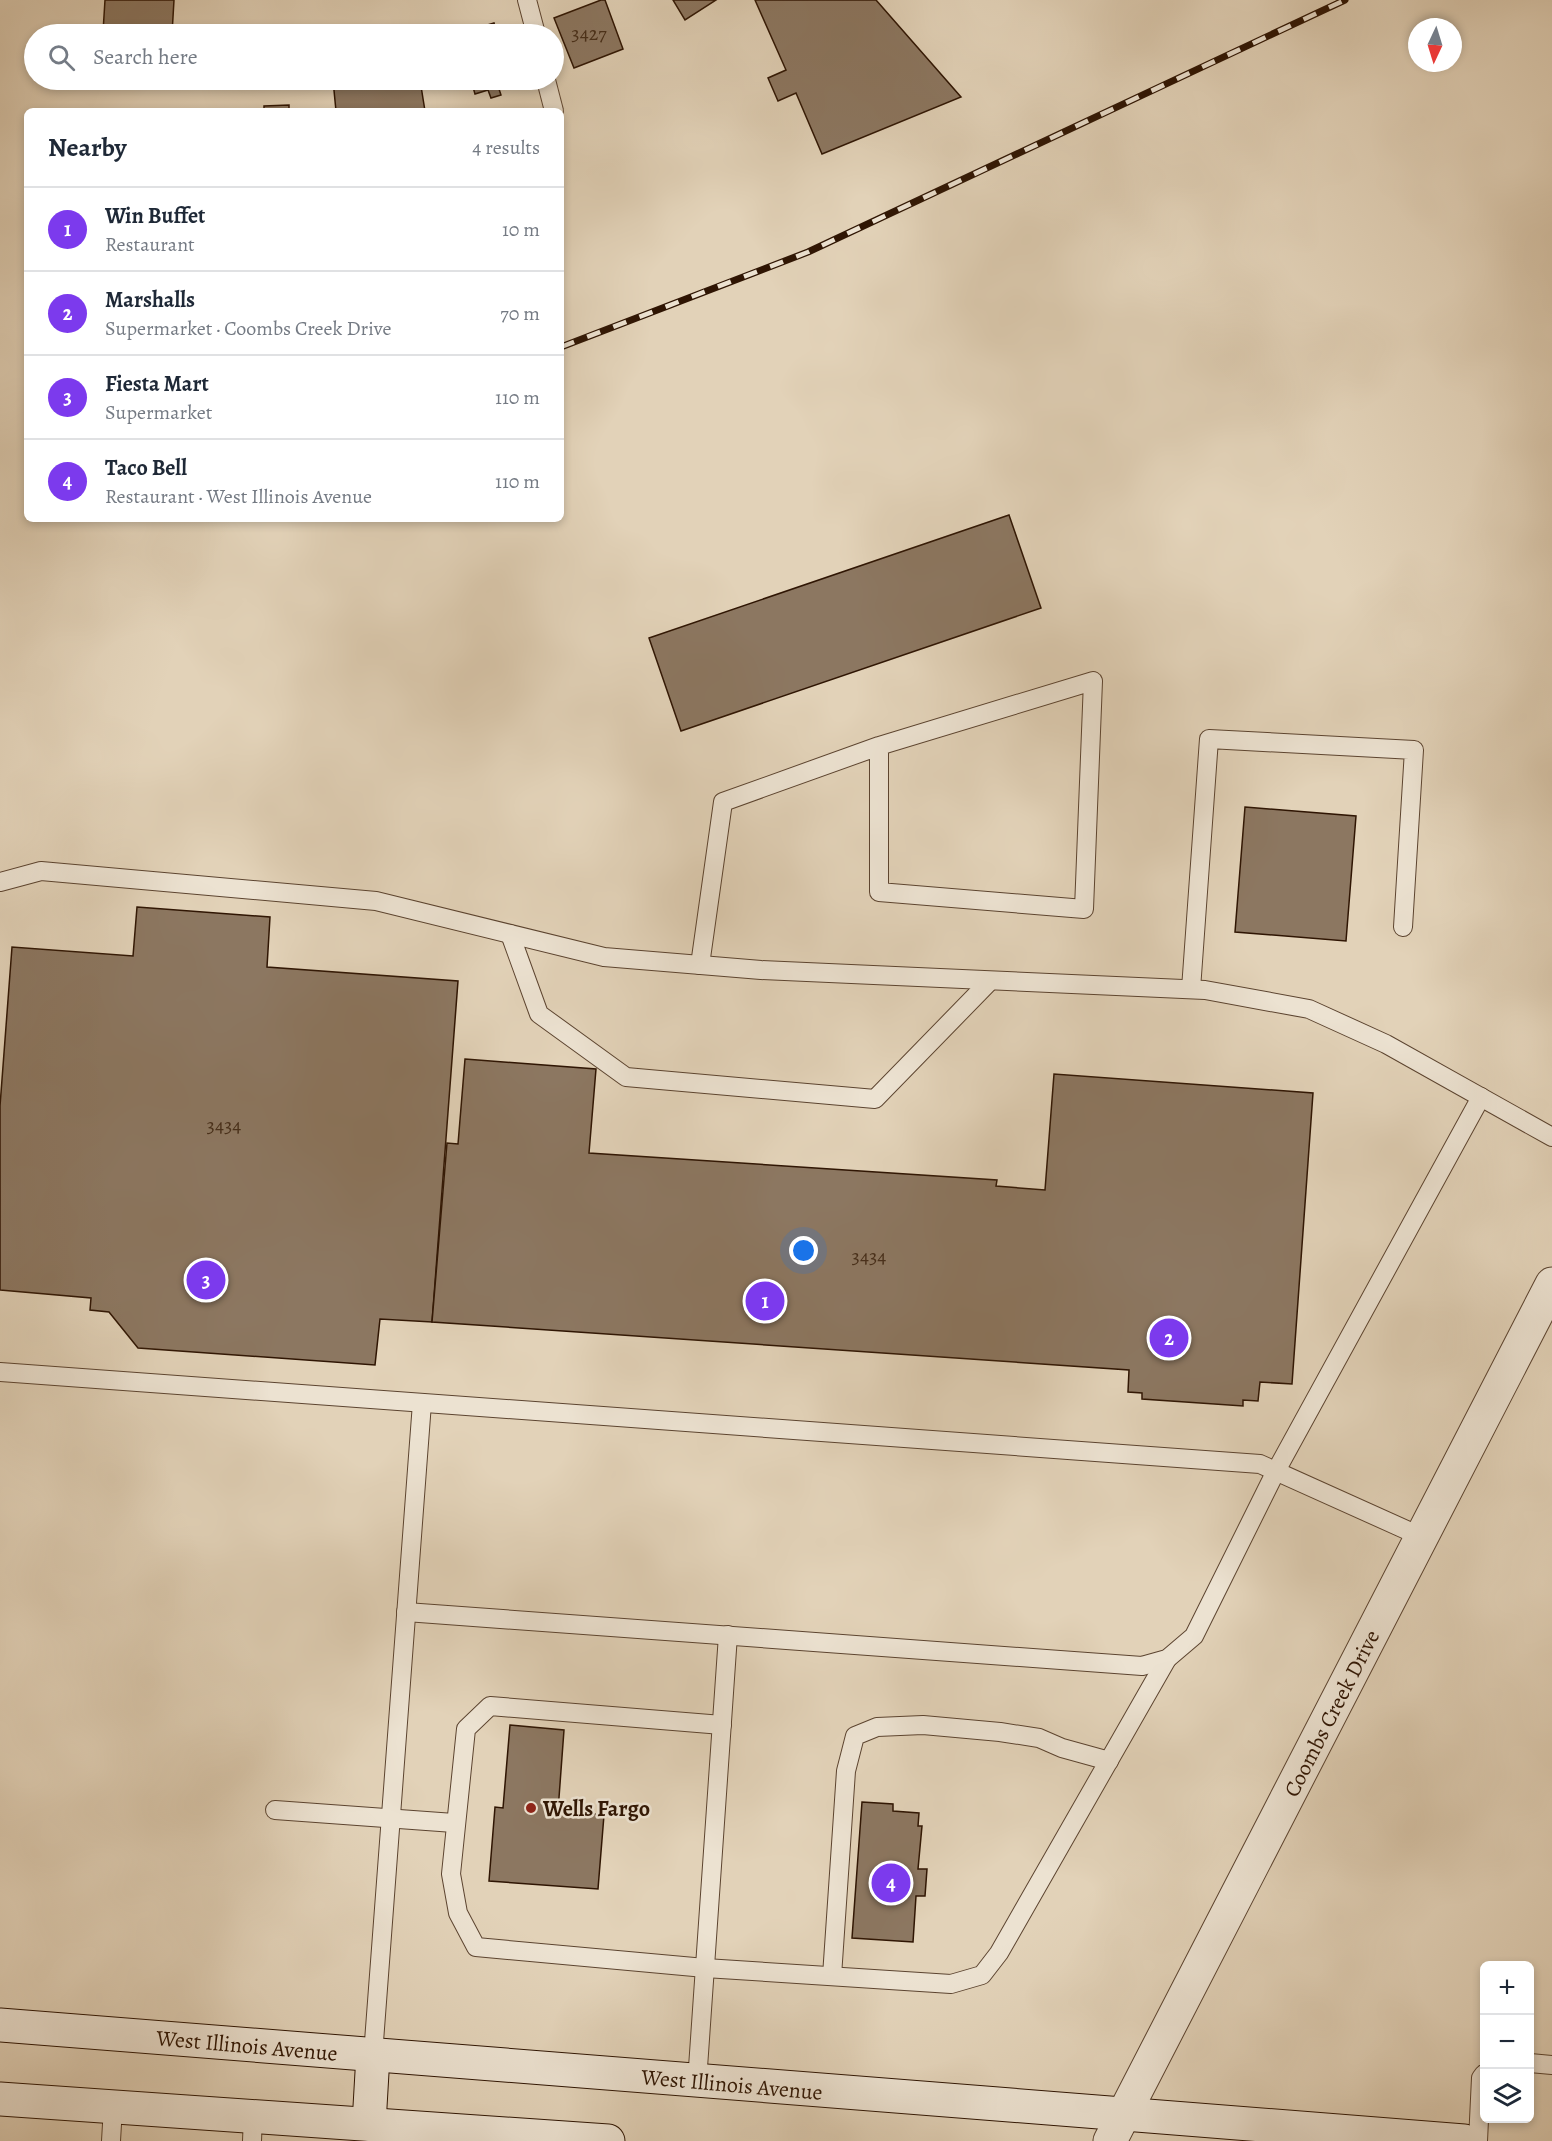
<!DOCTYPE html>
<html lang="en">
<head>
<meta charset="utf-8">
<style>
	:root { --surface:#fff; --page:#f2f2f3; --text:#1f2937; --muted:#747a83; --line:#e0e1e3; --accent:#7c3aed }
	body { margin:0; font-family:Alegreya,serif; background:var(--page); color:var(--text) }
	.controls { position:absolute; right:18px; bottom:18px; display:grid; overflow:hidden; border-radius:9px; box-shadow:0 3px 9px #0003 }
	.controls button { width:54px; height:54px; display:grid; place-items:center; padding:0; border:0; border-bottom:2px solid var(--line); background:var(--surface); color:var(--text); font:30px sans-serif }
	.compass { position:absolute; left:1408px; top:18px; width:54px; height:54px; border-radius:50%; background:var(--surface); box-shadow:0 3px 9px #0003; rotate:184deg }
	.you { position:absolute; left:804px; top:1251px; width:21px; height:21px; margin:-15px; border:4px solid #fff; border-radius:50%; background:#1a73e8; box-shadow:0 0 0 9px #1a73e833 }
	.badge { display:grid; place-items:center; width:39px; height:39px; border-radius:50%; background:var(--accent); color:#fff; font-size:20px; font-weight:700 }
	.pin { position:absolute; translate:-50% -50%; border:3px solid #fff; box-shadow:0 2px 6px #0006 }
	.list { margin:0; padding:0; list-style:none }
	h2 { display:flex; justify-content:space-between; align-items:center; height:78px; margin:0; padding:0 24px; font-size:26px }
	h2 small { font-size:20px; font-weight:400; color:var(--muted) }
	.list li { display:grid; grid-template-columns:39px 1fr auto; gap:18px; align-items:center; box-sizing:border-box; height:84px; padding:0 24px; border-top:2px solid var(--line) }
	.list b { display:block; font-size:22px; white-space:nowrap }
	.list p { margin:0; font-size:20px; white-space:nowrap; color:var(--muted) }
	.list em { font-size:20px; font-style:normal; color:var(--muted) }
	.icon { flex:none; width:33px; height:33px; fill:none; stroke:currentColor; stroke-width:2; stroke-linecap:round; stroke-linejoin:round }
	.map { position:relative; flex:none; width:1552px; height:2141px; overflow:hidden }
	.search { position:absolute; background:var(--surface); box-shadow:0 3px 9px #0003; left:24px; top:24px; width:540px; height:66px; display:flex; align-items:center; gap:15px; box-sizing:border-box; padding:0 21px; border-radius:33px; color:var(--muted); font-size:22px }
	.panel { position:absolute; background:var(--surface); box-shadow:0 3px 9px #0003; left:24px; top:108px; width:540px; height:414px; border-radius:9px }
	.map>svg:first-child { display:block }
</style>
</head>
<body>
<div class="map">
<svg width="1552" height="2141" viewBox="0 0 1552 2141">
	<rect width="100%" height="100%" fill="#e2d2b8"/>
	<filter id="stains"><feTurbulence type="fractalNoise" baseFrequency=".00333" numOctaves="4"/><feColorMatrix values="0 0 0 0 .2 0 0 0 0 .09 0 0 0 0 .02 0 0 0 .5 -.17"/></filter>
	<radialGradient id="worn" r=".72"><stop offset=".6" stop-color="#630" stop-opacity="0"/><stop offset="1" stop-color="#630" stop-opacity=".3"/></radialGradient>
	<g fill="#8c7761" stroke="#2f1503" stroke-width="1.5">
		<polygon points="105,0 174,0 172,34 103,32"/>
		<polygon points="601,0 605,0 623,49 574,68 554,18"/>
		<polygon points="673,0 716,0 685,20"/>
		<polygon points="755,0 876,0 961,97 822,154 796,93 778,101 768,78 786,70"/>
		<polygon points="494,23 496,30 507,27 509,34 469,34 468,31"/>
		<polygon points="333,80 420,80 425,111 336,111"/>
		<polygon points="471,80 521,80 498,86 501,95 491,98 488,90 475,94"/>
		<polygon points="289,105 289,111 264,111 264,106"/>
		<polygon points="1009,515 1041,608 681,731 649,638"/>
		<polygon points="1245,807 1356,816 1346,941 1235,932"/>
		<polygon points="137,907 270,917 267,967 458,981 432,1322 380,1319 375,1365 138,1348 109,1312 90,1310 91,1298 0,1290 0,1106 12,947 133,956"/>
		<polygon points="465,1059 596,1069 589,1153 997,1180 996,1186 1045,1190 1054,1074 1313,1093 1292,1384 1260,1382 1258,1401 1243,1400 1243,1406 1142,1399 1142,1393 1128,1392 1129,1370 432,1322 447,1143 458,1144"/>
		<polygon points="510,1725 564,1730 558,1811 604,1815 598,1889 489,1881 495,1807 503,1808"/>
		<polygon points="862,1802 893,1804 893,1811 919,1813 918,1826 922,1826 918,1869 927,1869 925,1896 916,1896 913,1942 852,1938"/>
	</g>
	<g fill="none" stroke-linecap="round" stroke-linejoin="round">
		<defs>
			<g id="lane">
				<polyline points="527,0 536,34"/>
				<polyline points="546,80 554,111"/>
				<polyline points="0,882 41,871 376,901 604,957 761,970 1205,990 1309,1009 1386,1044 1552,1137"/>
				<polyline points="510,934 539,1014 626,1077 875,1099 990,981"/>
				<polyline points="700,965 723,802 879,746 1093,681 1084,909 879,892 879,746"/>
				<polyline points="1191,989 1209,739 1414,750 1403,927"/>
				<polyline points="0,1372 1260,1464 1422,1537"/>
				<polyline points="406,1612 1142,1666 1167,1659 1194,1636 1276,1471 1481,1097"/>
				<polyline points="722,1725 490,1706 466,1729 451,1874 458,1913 476,1947 705,1968 951,1984 982,1975 999,1953 1167,1659"/>
				<polyline points="275,1810 454,1823"/>
				<polyline points="832,1976 846,1771 855,1736 877,1727 923,1725 1000,1732 1039,1738 1062,1748 1109,1761"/>
				<polyline points="373,2055 422,1403"/>
				<polyline points="1530,2063 1552,2065"/>
				<polyline points="697,2082 728,1635"/>
				<polyline points="111,2141 113,2107"/>
				<polyline points="252,2141 253,2116"/>
				<polyline points="1478,2141 1481,2078 1484,2074"/>
			</g>
			<polyline id="street" points="1110,2141 1552,1284"/>
			<g id="secondary">
				<polyline points="0,2025 1464,2141"/>
				<polyline points="0,2099 608,2141"/>
				<polyline points="369,2124 373,2055"/>
			</g>
		</defs>
		<use href="#lane" stroke="#5c4430" stroke-width="20"/>
		<use href="#street" stroke="#5c4430" stroke-width="35"/>
		<use href="#secondary" stroke="#2f1503" stroke-width="35"/>
		<use href="#lane" stroke="#ece2d1" stroke-width="18"/>
		<use href="#street" stroke="#ece2d1" stroke-width="33"/>
		<use href="#secondary" stroke="#ece2d1" stroke-width="33"/>
		<defs>
			<polyline id="rail" points="561,347 808,252 1345,0"/>
		</defs>
		<use href="#rail" stroke="#2f1503" stroke-width="7"/>
		<use href="#rail" stroke="#ece2d1" stroke-width="4.5" stroke-dasharray="14" stroke-linecap="butt"/>
	</g>
	<circle fill="#8f2418" stroke="#ece2d1" stroke-width="2" cx="531" cy="1808" r="6"/>
	<g text-anchor="middle" stroke-width="5" stroke-linejoin="round" paint-order="stroke">
		<g font-size="20" fill="#462e1a">
			<text x="589" y="40">3427</text>
			<text x="224" y="1132">3434</text>
			<text x="869" y="1263">3434</text>
		</g>
		<g font-size="22" fill="#2f1503" stroke="#ece2d1">
			<text transform="translate(1331 1713) rotate(-63)" y="8">Coombs Creek Drive</text>
			<text transform="translate(247 2045) rotate(5)" y="8">West Illinois Avenue</text>
			<text transform="translate(732 2084) rotate(5)" y="8">West Illinois Avenue</text>
		</g>
		<g font-size="22" font-weight="bold" fill="#2f1503" stroke="#ece2d1" text-anchor="start">
			<text x="543" y="1816">Wells Fargo</text>
		</g>
	</g>
	<rect width="100%" height="100%" filter="url(#stains)"/>
	<rect width="100%" height="100%" fill="url(#worn)"/>
</svg>
<div class="controls">
<button>+</button>
<button>−</button>
<button><svg class="icon" aria-label="layers" viewBox="0 0 24 24"><path d="M12 4l9 5-9 5-9-5zM3 14l9 5 9-5"/></svg></button>
</div>
<svg class="compass" viewBox="-18 -18 36 36"><path d="M0-13l5 13h-10z" fill="#e53935"/><path d="M0 13l5-13h-10z" fill="#747a83"/></svg>
<div class="you"></div>
<div class="pin badge" style="left:765px;top:1301px">1</div>
<div class="pin badge" style="left:1169px;top:1338px">2</div>
<div class="pin badge" style="left:206px;top:1280px">3</div>
<div class="pin badge" style="left:891px;top:1883px">4</div>
<div class="search"><svg class="icon" aria-label="search" viewBox="0 0 24 24"><circle cx="10" cy="10" r="6"/><path d="M15 15l6 6"/></svg>Search here</div>
<section class="panel">
<h2>Nearby<small>4 results</small></h2>
<ul class="list">
<li><span class="badge">1</span><div><b>Win Buffet</b><p>Restaurant</p></div><em>10 m</em></li>
<li><span class="badge">2</span><div><b>Marshalls</b><p>Supermarket · Coombs Creek Drive</p></div><em>70 m</em></li>
<li><span class="badge">3</span><div><b>Fiesta Mart</b><p>Supermarket</p></div><em>110 m</em></li>
<li><span class="badge">4</span><div><b>Taco Bell</b><p>Restaurant · West Illinois Avenue</p></div><em>110 m</em></li>
</ul>
</section>
</div>
</body>
</html>
